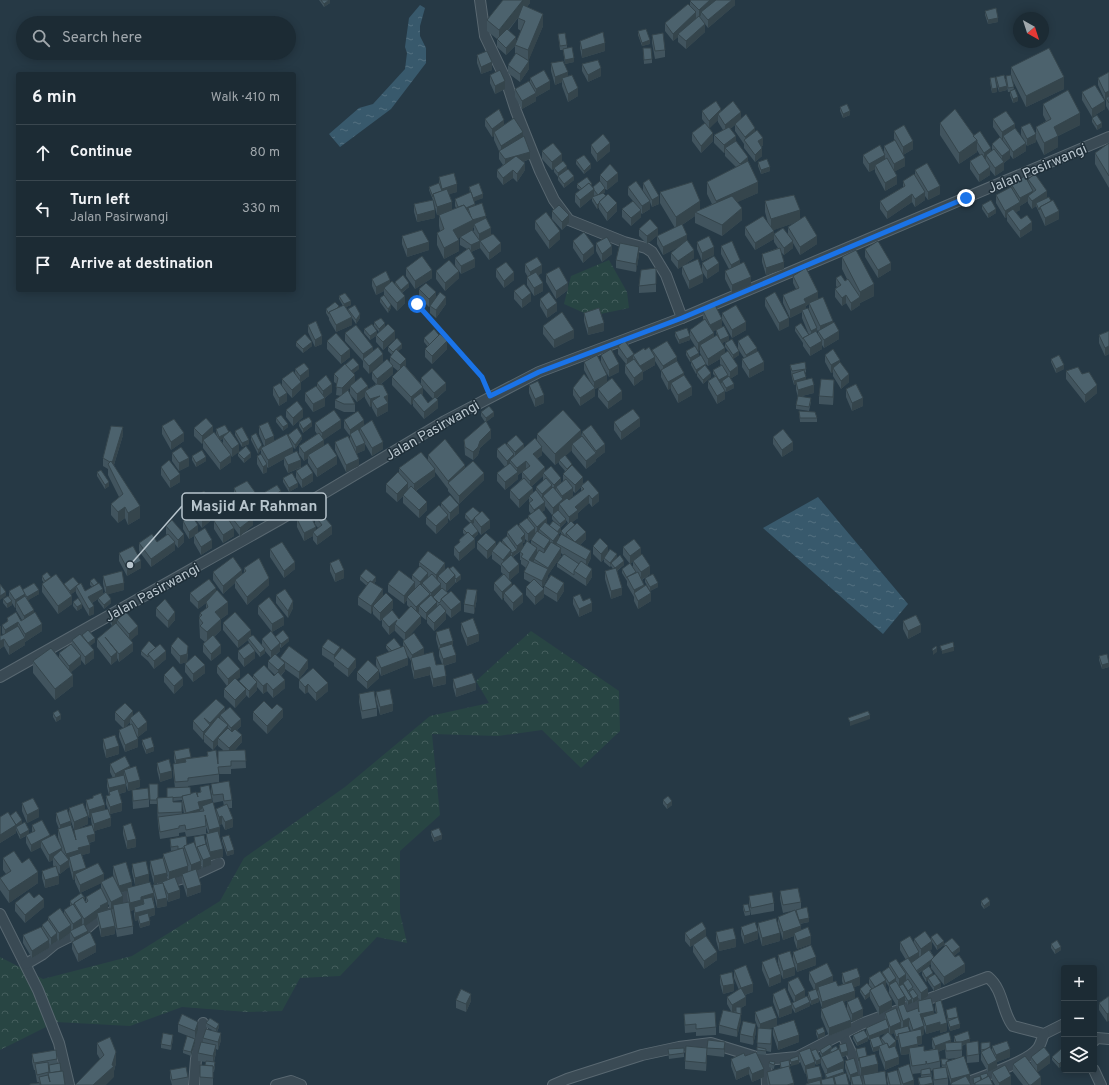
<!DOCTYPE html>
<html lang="en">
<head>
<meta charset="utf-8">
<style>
	:root { --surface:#1c2b34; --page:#293740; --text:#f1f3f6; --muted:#a0a7ac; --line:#3a474f }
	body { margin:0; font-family:Overpass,sans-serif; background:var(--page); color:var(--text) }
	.controls { position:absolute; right:12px; bottom:12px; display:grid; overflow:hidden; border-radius:4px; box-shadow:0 2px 10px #0003 }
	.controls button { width:36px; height:36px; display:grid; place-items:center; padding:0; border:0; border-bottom:1px solid var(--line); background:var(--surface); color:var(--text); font:20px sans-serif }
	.compass { position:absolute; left:1013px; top:12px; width:36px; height:36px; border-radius:50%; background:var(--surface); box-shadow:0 2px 10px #0003; rotate:141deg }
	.stop { position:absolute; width:12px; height:12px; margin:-9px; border:3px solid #1a73e8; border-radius:50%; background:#fff }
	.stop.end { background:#1a73e8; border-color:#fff; box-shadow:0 1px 4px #0008 }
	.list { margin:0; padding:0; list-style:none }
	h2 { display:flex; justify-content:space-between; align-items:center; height:52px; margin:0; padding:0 16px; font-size:17px }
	h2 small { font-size:13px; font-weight:400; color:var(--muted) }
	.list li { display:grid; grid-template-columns:26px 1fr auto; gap:12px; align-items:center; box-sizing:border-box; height:56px; padding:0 16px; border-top:1px solid var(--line) }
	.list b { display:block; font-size:15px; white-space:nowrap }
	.list p { margin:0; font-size:13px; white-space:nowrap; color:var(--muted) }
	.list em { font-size:13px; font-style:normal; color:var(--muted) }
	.icon { flex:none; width:22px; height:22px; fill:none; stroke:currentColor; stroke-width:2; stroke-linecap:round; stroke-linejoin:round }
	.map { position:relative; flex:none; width:1109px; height:1085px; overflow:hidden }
	.search { position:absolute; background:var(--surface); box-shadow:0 2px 10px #0003; left:16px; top:16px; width:280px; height:44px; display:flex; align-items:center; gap:10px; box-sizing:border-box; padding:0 14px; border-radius:22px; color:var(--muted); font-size:15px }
	.panel { position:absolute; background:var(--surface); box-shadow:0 2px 10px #0003; left:16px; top:72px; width:280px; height:220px; border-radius:4px }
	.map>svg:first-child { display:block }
</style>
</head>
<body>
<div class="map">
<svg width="1109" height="1085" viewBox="0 0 1109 1085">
	<defs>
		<pattern id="forest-crowns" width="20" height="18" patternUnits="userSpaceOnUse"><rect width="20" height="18" fill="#284543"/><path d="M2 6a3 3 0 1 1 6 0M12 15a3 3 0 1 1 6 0" fill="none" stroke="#455e5d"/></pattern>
		<pattern id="water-ripples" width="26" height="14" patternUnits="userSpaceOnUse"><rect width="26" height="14" fill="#38596c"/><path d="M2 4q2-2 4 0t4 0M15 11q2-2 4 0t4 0" fill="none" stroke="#536f80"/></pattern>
	</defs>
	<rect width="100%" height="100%" fill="#263945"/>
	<g fill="url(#forest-crowns)">
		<polygon points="609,260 627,292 629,308 591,316 564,304 571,276"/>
		<polygon points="531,631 619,691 620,731 581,768 542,730 498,736 432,734 440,815 400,851 400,913 407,943 377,937 340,976 300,978 282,1011 247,1012 182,1007 130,1026 56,1022 0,1050 0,957 43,979 132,956 220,901 244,858 345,787 430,716 489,703 476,681"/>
	</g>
	<g fill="url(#water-ripples)">
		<polygon points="420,5 425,8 420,26 420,36 426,48 426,63 391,109 340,147 329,134 359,108 373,104 405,69 407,53 405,47 409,18"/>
		<polygon points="818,497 908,604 883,634 763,528"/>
	</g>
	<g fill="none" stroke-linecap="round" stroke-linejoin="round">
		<defs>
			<g id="minor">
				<polyline points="480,0 485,36 506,80 516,111 540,171 554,200 569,220 624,242 646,248 652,252 666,275 682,318"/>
				<polyline points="0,677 279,520 445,421 539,372 682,318 1109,137"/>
				<polyline points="163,884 191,876 219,863"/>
				<polyline points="0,914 38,990 59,1043 69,1085"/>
				<polyline points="26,964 43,954 55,944 87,928 96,920 123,906 123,897 138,892"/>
				<polyline points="842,1033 854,1059 862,1085"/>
				<polyline points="1094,1041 1097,1038 1109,1039"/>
				<polyline points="766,1060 767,1085"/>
				<polyline points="1094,1070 1101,1085"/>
				<polyline points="194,1085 196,1059 203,1023"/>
				<polyline points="276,1085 291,1081 301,1085"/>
				<path d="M553 1085 567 1079 642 1055 679 1047 711 1043 766 1060 797 1057 861 1024 988 977C1004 990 1002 1013 1013 1026L1044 1034 1064 1024"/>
				<path d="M960 1085C976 1079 1029 1062 1038 1048 1041 1044 1042 1038 1044 1034"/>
			</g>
		</defs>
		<use href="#minor" stroke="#596871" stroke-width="12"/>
		<polyline stroke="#486360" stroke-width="2" stroke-dasharray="3 3" stroke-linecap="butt" points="417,304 482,377 486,388"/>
		<use href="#minor" stroke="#3a4a54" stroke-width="10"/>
	</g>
	<g fill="#41545e" fill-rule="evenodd">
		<polygon points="319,0 330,0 330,3 324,7"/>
		<path d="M530 0V3L527 7 543 26 528 61 529 69 520 82 508 73V65L515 55V46L506 55 497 47V39L487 31V20ZM518 18V29L521 31 516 42 509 30Z"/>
		<polygon points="735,0 735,5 708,28 705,24 705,32 686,49 678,42 678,37 673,41 665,31 665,23 690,5 690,1"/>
		<polygon points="985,11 998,22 988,24 985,15"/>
		<polygon points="638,31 650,44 642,46 638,35"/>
		<polygon points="558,34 567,45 567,48 574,62 565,64 563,50 560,50"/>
		<polygon points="652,35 665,50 665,57 655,59 652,43"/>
		<polygon points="580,41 605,51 582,58 580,48"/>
		<polygon points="643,48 652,59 652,63 644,64"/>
		<polygon points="477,55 492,70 481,74 477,63"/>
		<polygon points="551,63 568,76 578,96 568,102 562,86 562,82 555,85 551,71"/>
		<polygon points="582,64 601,76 588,82 582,71"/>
		<polygon points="1011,67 1064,89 1026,107 1013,81 1014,90 1018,101 1013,103 1010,95 1010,92 1008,92 1007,87 1007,90 999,92 996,81 996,77 1006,79 1006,76 1011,75"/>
		<polygon points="1109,72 1109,111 1106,106 1106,100 1105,100 1098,85 1098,78"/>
		<polygon points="490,75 505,89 495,94 490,83"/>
		<polygon points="530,78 550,89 536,97 536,101 522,109 515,97 515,89 530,83"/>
		<polygon points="990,78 997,92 992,93 990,82"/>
		<polygon points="1082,92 1105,109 1092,117 1082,100"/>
		<polygon points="1043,104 1080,125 1058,136 1058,147 1044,155 1036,139 1036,127 1046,121 1043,115"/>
		<polygon points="840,107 850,115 843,118 840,111"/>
		<polygon points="702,111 721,112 741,118 755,131 763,145 761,147 762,156 755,162 744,148 744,144 735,131 735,125 730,129 736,142 748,162 758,193 737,202 742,220 722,236 695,223 695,216 682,225 687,241 694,258 678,269 671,260 671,253 680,246 663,255 657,244 657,236 675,228 660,203 660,192 700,210 712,204 707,194 707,182 736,167 725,156 725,152 724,153 714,143 714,135 723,130 718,122 718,120 709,128 713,141 701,153 692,141 692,133 705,123 702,119"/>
		<polygon points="1092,118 1102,127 1097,130 1092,122"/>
		<polygon points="485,119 504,125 523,137 530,159 523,162 525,170 517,182 513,178 503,185 497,177 497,170 503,165 499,159 499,151 494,140 494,136 492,137 485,126"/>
		<polygon points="993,119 1015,128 1024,140 1021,135 1021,127 1036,142 1027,146 1026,144 1026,151 1013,159 1010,155 1010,158 1004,163 1004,170 995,176 990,170 990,175 979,182 970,169 970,161 980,155 977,150 977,152 959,164 940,135 940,123 973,136 991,152 992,151 992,144 1000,137 993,127"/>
		<polygon points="894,131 913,149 903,155 905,166 895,171 897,184 885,191 875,172 875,169 869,172 863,163 863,155 884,153 884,146 895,140 894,139"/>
		<polygon points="1109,143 1109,188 1095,164 1095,153"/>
		<polygon points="591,145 610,151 597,162 591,153"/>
		<polygon points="542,151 562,162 574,180 564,188 558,180 558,177 554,172 554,169 552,170 542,159"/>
		<polygon points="576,160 591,168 584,174 576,164"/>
		<polygon points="758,162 770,171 761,174 758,166"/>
		<polygon points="915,170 940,194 928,200 925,196 925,200 915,207 912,202 887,219 880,209 880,201 903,187 903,181 915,177"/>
		<polygon points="600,175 618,181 607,190 605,189 605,192 603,194 617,211 607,221 599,209 599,207 597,209 592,201 592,198 580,208 575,202 575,194 580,190 577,188 577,184 593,187 600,181"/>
		<path d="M439 177 457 192 449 194 452 210 456 208 455 206V199L470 193 469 187 483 198 474 201 475 206 486 218 491 234 501 251 489 260 480 248V242V248L471 252 475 267 461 274 459 271V278L445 291 436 279V271L457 269 455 265V258L467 249 460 245V237L458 238 459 251 444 259 437 245V233L440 231 439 226V215L444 213 437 215 434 204 435 218 417 222 414 212V204L433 200 429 190V187L439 183ZM474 227V232L476 235 473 230V228Z"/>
		<polygon points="1028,179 1047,198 1059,219 1045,226 1036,206 1032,209 1028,203 1028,201 1020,206 1020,210 1016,212 1021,219 1032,230 1020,238 1007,221 1007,217 1005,218 996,203 996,195 1011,187 1011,184 1028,182"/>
		<polygon points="643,183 659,204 652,207 650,202 650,209 642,214 641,213 641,217 631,226 622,217 622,209 633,201 628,195 628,187 645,194 643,191"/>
		<path d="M765 201 800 219 817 244 800 255 793 243V248L784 255 781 252 784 269 766 275 762 262V254L778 248 774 242V239L755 250 745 235V227L768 223 765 212ZM794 223 788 227V234H774L773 230Z"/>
		<polygon points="982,205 996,213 988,218 982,209"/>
		<polygon points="552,211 569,223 562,230 552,219"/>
		<polygon points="535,221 560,239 549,249 535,229"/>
		<polygon points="639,229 658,235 647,244 639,236"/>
		<polygon points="402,236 429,250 407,257 402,244"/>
		<polygon points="573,241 594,253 583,263 573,248"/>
		<polygon points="697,242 714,255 702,261 697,249"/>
		<polygon points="596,243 612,254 602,262 596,251"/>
		<polygon points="721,246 740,264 751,285 732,293 725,279 725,271 729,269 721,254"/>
		<polygon points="865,249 891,270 878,278 865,257"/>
		<polygon points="639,255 636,272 616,268 616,260"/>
		<polygon points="842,257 874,296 860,303 860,305 851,311 846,303 842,306 835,297 835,289 837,287 836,286 836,278 845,281 847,279 842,269"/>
		<polygon points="702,263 719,271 707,279 703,273 703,282 689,289 682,274 682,266 702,269"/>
		<polygon points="525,264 542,273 538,275 543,291 534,296 527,285 527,277 528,277 525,272"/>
		<polygon points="406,268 432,278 415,289 406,276"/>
		<polygon points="496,269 514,280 504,288 496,277"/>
		<polygon points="546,274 568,290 556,299 546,282"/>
		<path d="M793 276 818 299 833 323 839 339 824 348 822 345V349L810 356 803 346V343L795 331V327L809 335 802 318V312L790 318 783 303V295L796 289 793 283ZM809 304V310L818 332V335L806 309V306Z"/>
		<polygon points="372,279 395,284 395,282 409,287 402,293 405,303 397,311 390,303 391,308 388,313 380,302 380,298 384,295 384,291 376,295 372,286"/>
		<polygon points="656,284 656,292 639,293 639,286"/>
		<polygon points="419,289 436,298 446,304 436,318 430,313 430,306 429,307 419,297"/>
		<polygon points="514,291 531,301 522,308 514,299"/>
		<polygon points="339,296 351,305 346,307 348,311 348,309 360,318 356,324 352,318 352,325 336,332 329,320 329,318 326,313 326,309 339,307 343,306 339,299"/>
		<polygon points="765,298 789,326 779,331 765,306"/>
		<polygon points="540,299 557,311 547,318 540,306"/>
		<path d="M703 311 722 327 729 340 722 343 725 353 728 351 725 347V343L739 355 733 359 738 374 730 379 734 388 726 392 725 391V399L717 404 708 388V381L715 376 713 374V370L721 365 720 364V359L708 366 706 364V366L711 377 703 384 697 376V373L696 374 691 365V362H690L686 355V351L699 356 705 362 700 353V350L698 351 690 338V330L704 320 703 319ZM716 330V333L717 335 714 337 713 331Z"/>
		<polygon points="584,313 604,331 588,335 584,321"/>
		<polygon points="722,313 746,330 732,338 722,320"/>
		<polygon points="374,322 385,327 395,339 383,350 376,342 376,336 370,340 364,333 364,329 377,334 379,332 374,326"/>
		<polygon points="308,325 322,344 315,347 308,332"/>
		<polygon points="543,326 574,338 554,348 543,334"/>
		<polygon points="1109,331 1109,354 1105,356 1099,343 1099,335"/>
		<polygon points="675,332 690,340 679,344 675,336"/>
		<polygon points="345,333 373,347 369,374 363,367 363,361 345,341"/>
		<polygon points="424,338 447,349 432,364 425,357 425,349 428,347 424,342"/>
		<polygon points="327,341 350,357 341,364 327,349"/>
		<polygon points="738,341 757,351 764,370 749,378 742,367 742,359 744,358 738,349"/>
		<polygon points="296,342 312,346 303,353 296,346"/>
		<polygon points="618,346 634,354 645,350 652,353 652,350 677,361 684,375 692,395 678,403 671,390 671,388 668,390 661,377 661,371 655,361 655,365 643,372 643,379 634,386 625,373 625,365 626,364 618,354"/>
		<path d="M388 347 402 348 398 351 406 367 421 384V378L446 390 436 399 438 408 424 419 413 406V403L411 405 392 385V377L398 371 393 367V374L380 385 388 395V411L377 417 372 408V406L370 407 365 398V396L357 402 350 394V388L347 390 355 404V412H344L335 408V400L341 396 336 395 337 384 334 382V374L359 369 353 373 355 382 368 389 376 384 372 379V372L390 362V357L392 355 388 351ZM423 388 433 399 428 403 422 395 423 394Z"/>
		<polygon points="601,355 619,372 609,377 601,363"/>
		<polygon points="825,355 849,382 841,389 833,376 833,372 831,373 825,362"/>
		<polygon points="1051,359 1064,369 1056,373 1051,362"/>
		<polygon points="584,362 607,382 622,399 608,409 598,397 598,389 605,384 595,389 595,396 580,406 573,395 573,388 590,381 584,370"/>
		<polygon points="790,365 806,369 806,372 805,373 806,379 814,393 802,396 811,402 809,411 796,409 796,405 798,397 796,390 796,384 794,385 792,378"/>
		<polygon points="295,369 309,376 301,382 301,389 292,398 284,389 287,401 279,406 273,395 273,387 282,386 282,379 295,374"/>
		<polygon points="1066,371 1082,374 1097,393 1085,403 1066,379"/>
		<polygon points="317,383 332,392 325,398 325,406 313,412 305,401 305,393 317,387"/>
		<polygon points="529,385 544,403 535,407 529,393"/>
		<polygon points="834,388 833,405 819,404 819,396"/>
		<polygon points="846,389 863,406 852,411 846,397"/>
		<polygon points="286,410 303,417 293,426 286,417"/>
		<polygon points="799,411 817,418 817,422 800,422"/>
		<polygon points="481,412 494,416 486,422 491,438 480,448 478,455 473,460 465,455 464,440 485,422 481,416"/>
		<polygon points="276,418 288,427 283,431 276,422"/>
		<polygon points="344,420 364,425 383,449 372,456 365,444 365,450 356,454 359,466 346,472 335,450 335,442 350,439 350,436 344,428"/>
		<polygon points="299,422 312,426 303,433 299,426"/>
		<polygon points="614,422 640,426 621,440 614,430"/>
		<polygon points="315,423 341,428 323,440 324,446 337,464 317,477 308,463 308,458 304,461 299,454 299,446 317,434 315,431"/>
		<polygon points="162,426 184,441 171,450 162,434"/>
		<polygon points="259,426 274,441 288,435 302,439 295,449 293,447 293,453 301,467 313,481 302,488 296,478 296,471 300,468 288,473 284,465 284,459 268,468 267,467 267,472 263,474 257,464 257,456 261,454 261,450 258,454 251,440 251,436 262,447 264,446 259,434"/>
		<path d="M194 428 213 433 217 435 216 433V429L228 432 239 452 251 457 244 463 238 456V452L232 457 231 455V462L220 470 203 448V442L202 444 194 436ZM223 439V443L220 440Z"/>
		<polygon points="235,431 249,444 242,447 235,435"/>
		<path d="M582 432 605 452 596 459V458V461L586 469 572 452V450L565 456 583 483 599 501 592 507 589 503 578 513V518L572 522 586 539 580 545 591 558 587 566 592 577 586 586 557 567V563L563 555 561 553V556L548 575V577L542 588 544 589V586L564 591 557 602 544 594V597L535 605 526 595V587L531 583 524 579V572L526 568 521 564V560H520V552L521 551 513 557 519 572 510 580 512 586 523 602 513 611 504 600V597L502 600 494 590V583L503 574 501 572V566L492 559V554L487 559 477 549V542L496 546 502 543V540L507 536V532L519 526V524L528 519V516L531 514 529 511V498L519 508 510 498V490L522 479V472L526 469 518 475V479L505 490 497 481V473L505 467 497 457V449L507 445V443L524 448 537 441V434L581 437ZM542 451 555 465 559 462V464L565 471 563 474V482L561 483 545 472 537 459 542 455ZM543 476V481L536 487V491L533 493 531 487ZM581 487V491L569 500V499L573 496V491L575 493ZM545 506 552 515V519L554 522 549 526 547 524 542 512 545 510ZM566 520 568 523 561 531V527L566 522ZM561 532V535L559 539V534ZM525 539 527 541 523 547V543L525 542ZM531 539V544L528 542Z"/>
		<polygon points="123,435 114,465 140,518 128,525 125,518 118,523 111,515 111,504 119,497 108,475 108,469 103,466 103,458"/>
		<polygon points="773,437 793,450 782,457 773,444"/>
		<polygon points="172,453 189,466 179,471 172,461"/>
		<polygon points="428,455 465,468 484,480 459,504 448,491 448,488 448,489 435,472 435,476 416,491 427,510 419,518 403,503 403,496 397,502 386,492 386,484 399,474 399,468 428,460"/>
		<polygon points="192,456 206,461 196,467 192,460"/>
		<polygon points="161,467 180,482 170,488 161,475"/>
		<polygon points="97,472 109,486 105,489 97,476"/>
		<polygon points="283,478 298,487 289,492 283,482"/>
		<polygon points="234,488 255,500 245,507 253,525 240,536 234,528 234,536 223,543 214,529 214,521 224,515 223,514 223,509 220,511 216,507 216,503 230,501 235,498 234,496"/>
		<polygon points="265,492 281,493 286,510 265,521 260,512 260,504 267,499 265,496"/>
		<polygon points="188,502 216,516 202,528 188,509"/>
		<polygon points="441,503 459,513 450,521 448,518 448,522 436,534 426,524 426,517 441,507"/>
		<polygon points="473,507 490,528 481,535 478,531 478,534 474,538 475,547 459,561 454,555 454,547 459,543 459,540 465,535 463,533 463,529 470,523 465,518 465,514"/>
		<polygon points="315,516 332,534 317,545 313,540 313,536 304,541 297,527 297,519 316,530 318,528 315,524"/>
		<polygon points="183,521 198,532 212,548 201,555 194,543 194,536 189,539 183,529"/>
		<polygon points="166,526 184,542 178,548 175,544 175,550 151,567 139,551 139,543 157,542 167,535 166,534"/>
		<polygon points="593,546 608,551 617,558 616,559 624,565 617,571 622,595 611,599 605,579 605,571 613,569 611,566 610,567 604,562 604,559 601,562 593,554"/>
		<polygon points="623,547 641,555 650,574 642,580 651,601 638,609 634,601 634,597 627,585 627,581 622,573 622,569 633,568 633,562 630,564 623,555"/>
		<polygon points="270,549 295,569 284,578 270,557"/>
		<polygon points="119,553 141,568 127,576 119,561"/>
		<polygon points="419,562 445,570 461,579 456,583 455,582 455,583 446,592 461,610 451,618 446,613 446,619 434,631 427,623 427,619 426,620 421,616 421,623 408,637 424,654 436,665 442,664 439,656 439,650 436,639 436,632 453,646 456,662 444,666 446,684 433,687 430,675 414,679 411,666 411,661 408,656 408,665 381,676 379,671 379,678 367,689 357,680 357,672 378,670 376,665 376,657 389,652 386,648 386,645 401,648 403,647 403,641 404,640 395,631 395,630 389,635 382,626 382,620 380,621 373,614 373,610 371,614 358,605 358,597 367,586 360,580 360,576 376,581 374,583 383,596 393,608 387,614 399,619 410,608 407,605 407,600 404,604 388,592 388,584 412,579 412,575 419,567"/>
		<polygon points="330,563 344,578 335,582 330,571"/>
		<polygon points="244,568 269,585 247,605 235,588 235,583 223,594 213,580 213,572 242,575 244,573"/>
		<polygon points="42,576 51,578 64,585 79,584 85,591 92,587 90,585 90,581 98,584 103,594 105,592 103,584 103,576 124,590 108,594 111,603 104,609 98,601 98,599 92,603 94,614 89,616 82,604 82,608 77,611 73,606 73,602 81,602 76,593 76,591 71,594 72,604 58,614 42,592 42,584 44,583 42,580"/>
		<polygon points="645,578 658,587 650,591 645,582"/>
		<polygon points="22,590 39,594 28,600 42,631 25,642 25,641 25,645 9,655 4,646 0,649 0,624 0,634 1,636 3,635 2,633 2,625 7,622 7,618 22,620 16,610 16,607 15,608 12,603 12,605 7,608 3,603 3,599 9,597 9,591"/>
		<polygon points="216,592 228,614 221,619 221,630 214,637 221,653 211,661 203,652 203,644 205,642 200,638 199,618 200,613 206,609 206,603 198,609 190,601 190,593"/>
		<polygon points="276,595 293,608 288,618 276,603"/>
		<polygon points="573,597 583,601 592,611 579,617 573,604"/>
		<polygon points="477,598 474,614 464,612 464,604"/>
		<polygon points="258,606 284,625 272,632 258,614"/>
		<polygon points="156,608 175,620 168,628 156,616"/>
		<polygon points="109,617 120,617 138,634 130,640 133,651 119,662 117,658 117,660 111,665 97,647 97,639 117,625 117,622 112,626 109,621"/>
		<polygon points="903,621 921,632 908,639 903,629"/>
		<polygon points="223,623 251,636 262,645 262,639 275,637 289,641 281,648 280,647 280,651 276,655 280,659 280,658 308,668 299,679 285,669 285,671 281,676 285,688 273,698 267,691 263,694 257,687 257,690 249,698 246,695 246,696 235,708 224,697 224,689 227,686 217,673 217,666 240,677 236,680 239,683 239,681 253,678 253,675 274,676 275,675 268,668 268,661 271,658 265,651 265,653 260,657 255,651 255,658 244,667 238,659 238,651 249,643 248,640 238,648 223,630"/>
		<polygon points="461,623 479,641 467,646 461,631"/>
		<polygon points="82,635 95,642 90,646 94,658 85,665 81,660 81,664 71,672 73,686 55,700 33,673 33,661 59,658 59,653 72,645 72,640"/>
		<polygon points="171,646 188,654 187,662 180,664 171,653"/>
		<polygon points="322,647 356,667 348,677 334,666 334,663 322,655"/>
		<polygon points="141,651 166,659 154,669 148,661 141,655"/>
		<polygon points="1099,656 1109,667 1102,669 1099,660"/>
		<polygon points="185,664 205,673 193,682 185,672"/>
		<polygon points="164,675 183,685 174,694 164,682"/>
		<polygon points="453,679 476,690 456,697 453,687"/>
		<polygon points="299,680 328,691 316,701 308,692 305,694 299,688"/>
		<polygon points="376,692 393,711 380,715 376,700"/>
		<polygon points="359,694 377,708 377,716 362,719 359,702"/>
		<polygon points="272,709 283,717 267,734 253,720 253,712"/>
		<path d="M225 711 241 726 237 730 242 742 235 750H245L246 768 231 769V774H219V782L188 786 191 794 197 795 200 792V787L212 803H213L211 792V784L232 800V808H229L233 827 225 830 222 824 219 825 220 835H219L223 857 211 860V865L203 868 201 864V869L196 871 201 892 187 897 182 881V876L175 878 180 898 168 902 167 899V906L157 908 154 895V901L155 915 149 917 150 925 140 928 138 920 135 921 134 914V910L130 911 133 926V934L117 937 115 926V934L101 937 97 918 85 926 96 952 78 962 72 949V943L70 939V933L59 941 57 938V941L51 945 49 943V948L32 958 23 943V935L42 928V925L48 921V917L64 915V910L71 906 70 905V901H86V897L101 889V883L80 893 75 882V879L73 880 69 865V861V867L60 874 58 872 59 884 45 888 42 878V871L54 867 53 865V860L49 862 41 848V847L31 852 26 843V836L20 839 16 830V828V833L0 843V817L10 816 22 824 29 834 32 832V825L50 836 60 844 58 837V829H59L56 821V813L69 815V808L88 824 74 830 71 821V825L74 834V830L92 825 91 820V817L89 818 86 808V800L93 798V796L105 809H108L106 804V796L109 795 107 787V779L113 778 110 772V764L130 768 140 787 128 791 126 785V792L119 794 122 811 110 814 111 826 94 831 95 841 89 843 90 853 82 855 86 869 104 881 115 882 113 874V866L132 887 148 882 135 885 132 872V864L149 882 153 891V885L162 883V882L154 884 150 869V861L163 859V854L175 850 171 851 170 839 186 836 185 832 179 833V836L160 839 158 825 157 804H150L149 784 158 798H167L175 788 173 772V764H175L174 759V751L191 758 207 756V752L218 763 223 750 218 746V744L213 750 204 742V738L203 740 193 729V721ZM182 800V804L184 814H182V802H173V801ZM223 801 224 806 216 809V813L213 803ZM206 827 208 833H206ZM206 834V841L208 849 206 844 194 837 195 845H187L186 837ZM167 873 168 879 167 880ZM127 891V896L128 902 123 904 121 893ZM108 904 111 909 106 911 108 909Z"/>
		<path d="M115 712 133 716 147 730 138 737 135 733 138 747 125 752 119 737V730L123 728 115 720ZM130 722V725L125 727Z"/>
		<polygon points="53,713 61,719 56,722 53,717"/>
		<polygon points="103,739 119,754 106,758 103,747"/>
		<polygon points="142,740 154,751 146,754 142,744"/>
		<polygon points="157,763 172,778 160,782 157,770"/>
		<polygon points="132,790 149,799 149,807 133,809"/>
		<polygon points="663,800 672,805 667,809 663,804"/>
		<polygon points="22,803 39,817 27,823 22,811"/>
		<polygon points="123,826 136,847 127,849 123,834"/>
		<polygon points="431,831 442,839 434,842 431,835"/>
		<polygon points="222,837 234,854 227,856 222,841"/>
		<polygon points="3,858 22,863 38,883 9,903 0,890 0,878 6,874 3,870"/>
		<polygon points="780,891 801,902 801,909 809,922 800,924 801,930 811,944 797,949 794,940 794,936 783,940 778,924 778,917 796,910 783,913 780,899"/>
		<polygon points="749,896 774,903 774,911 751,915 749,904"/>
		<polygon points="981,901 990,905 984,909 981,905"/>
		<polygon points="15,903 44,907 25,923 15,911"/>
		<polygon points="743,905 750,911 750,915 745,916 743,909"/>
		<polygon points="758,923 780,941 762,946 758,931"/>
		<polygon points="741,927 758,939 744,944 741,935"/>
		<polygon points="716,932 736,947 719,951 716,940"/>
		<polygon points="685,933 706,936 717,960 704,969 693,952 693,945 690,947 685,941"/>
		<path d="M931 937 944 945 937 950 932 942V949L930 950 934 957 944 947V944L960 951 954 956 965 972 944 985 931 968V964L923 970 933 975 941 987 934 991 928 982V980L926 982 922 975V971L918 974 928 996 921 1001 918 997V1000L913 1003 912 1001V1003L908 1005 905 1000V1004L907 1012 918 1008V1001L934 1014 936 1013 935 1010V1002L947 1031 940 1033V1030L926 1034 924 1028V1034L922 1035V1044L918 1045V1047L924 1051 933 1049 932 1046V1038L951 1043 954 1042V1036L970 1042 979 1054V1062L967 1063 966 1044 962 1046V1057L970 1081 969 1082 971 1085H951L947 1071 948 1078V1085H934L933 1077V1070L931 1071 933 1085H919L918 1078H921V1073L912 1074 914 1085H888L887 1081V1073L898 1072V1068L911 1072 909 1054 901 1055 898 1040H896L894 1033 891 1034 896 1045 895 1046 899 1064 885 1070 879 1054V1050L873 1052 870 1043V1039L881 1040V1038L887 1032 869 1040 868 1038V1041L857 1046 853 1039V1035L867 1037 866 1032V1028L885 1020V1013H898V1008L889 993V987L886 982V987L892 1008 879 1015 870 998V996L865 1000 860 992V989H872L869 985V978L882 973V972L889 967V963L900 966V963L906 960 900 950V942H914V939L931 940ZM908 1026H909L911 1032H910ZM945 1049 946 1059H941L942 1068H940V1061L938 1052ZM957 1058 948 1061V1059Z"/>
		<polygon points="1051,944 1061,950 1055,954 1051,948"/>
		<polygon points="793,952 816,965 797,972 794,963 795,975 783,979 781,974 781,982 769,987 762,970 762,962 781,974 778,963 778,955 793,959"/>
		<polygon points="734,970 753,992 745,995 746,1005 741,1008 741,1019 737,1037 719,1033 719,1025 731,1011 727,1004 727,997 739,990 734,978"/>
		<polygon points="809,972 833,982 838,986 843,984 842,981 842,973 860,985 854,987 855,998 843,1002 851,1027 829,1036 821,1017 821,1009 822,1008 819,999 819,1002 811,1005 808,996 808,992 814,990 809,980"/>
		<polygon points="720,975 734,991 723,994 720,983"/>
		<polygon points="788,982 805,997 810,1006 795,1013 792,1008 792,1013 779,1018 773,1002 773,994 792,1005 794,1002 788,990"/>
		<polygon points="1109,996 1107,1022 1099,1010 1099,1003"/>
		<polygon points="456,1000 471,1001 466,1012 456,1008"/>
		<polygon points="847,1002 863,1017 852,1022 847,1010"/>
		<polygon points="946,1010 960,1028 950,1031 948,1025"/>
		<polygon points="755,1012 777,1026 799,1042 778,1050 773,1035 773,1027 768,1029 772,1037 771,1052 766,1051 766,1055 757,1054 764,1077 752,1082 749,1074 736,1080 731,1066 731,1059 745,1056 757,1053 758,1028 755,1020"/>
		<polygon points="684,1014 716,1027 716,1035 696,1036 696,1032 685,1033"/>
		<polygon points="206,1023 219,1027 217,1032 221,1040 218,1050 216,1049 216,1053 214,1062 215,1066 214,1072 213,1072 213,1085 200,1085 200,1077 205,1065 206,1062 198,1061 198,1053 203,1043 203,1038 212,1030 206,1027"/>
		<polygon points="178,1024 198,1030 195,1039 195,1043 191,1056 183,1053 183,1050 193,1038 178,1032"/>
		<polygon points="816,1030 825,1036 818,1039 816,1034"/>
		<polygon points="756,1032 753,1045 740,1042 740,1034"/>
		<polygon points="173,1039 171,1050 161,1048 161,1044"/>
		<polygon points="97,1043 116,1063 114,1071 114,1077 100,1059 97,1054"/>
		<polygon points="981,1043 990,1047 992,1052 992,1046 1010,1057 997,1062 997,1068 988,1072 981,1060"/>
		<polygon points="839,1045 848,1055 843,1057 844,1069 843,1069 844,1074 849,1085 806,1085 808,1083 806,1073 805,1074 799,1059 799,1052 811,1052 821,1063 816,1065 815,1063 815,1067 822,1080 826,1079 825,1074 821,1065 821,1057 822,1057 820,1054 820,1050 832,1048 838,1049 839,1049"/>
		<polygon points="686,1046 725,1049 724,1057 707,1055 706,1071 685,1069 685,1061"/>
		<polygon points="668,1049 684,1053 684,1057 669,1059"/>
		<polygon points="856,1049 867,1056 878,1072 865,1075 887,1085 863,1085 863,1075 861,1076 856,1053"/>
		<polygon points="1064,1052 1064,1063 1059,1068 1052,1060 1052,1057"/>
		<polygon points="32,1054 57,1059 57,1063 61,1071 65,1085 30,1085 39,1083 39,1082 37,1082 35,1070 34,1070 32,1062"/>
		<polygon points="1031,1057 1050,1063 1037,1072 1041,1085 1023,1085 1013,1072 1013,1064 1031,1064"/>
		<polygon points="845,1061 858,1076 863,1085 851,1085 851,1082 850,1082 845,1068"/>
		<polygon points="775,1062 774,1069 769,1067 769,1063"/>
		<polygon points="780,1062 790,1068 794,1085 768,1085 767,1080 767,1072 780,1069"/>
		<polygon points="170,1070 188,1077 188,1085 172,1085 170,1078"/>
		<polygon points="992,1072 1011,1084 1010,1085 995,1085 992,1080"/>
	</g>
	<g fill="#35454c">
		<polygon points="329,0 330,0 330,3 324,7 324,4"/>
		<polygon points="523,0 530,0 530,3 499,41 499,30"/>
		<polygon points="710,0 718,0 701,12 701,15 699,18 699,10"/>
		<polygon points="732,0 735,0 735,5 708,28 708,20"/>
		<polygon points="696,12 696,20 678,34 678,37 673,41 673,34"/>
		<polygon points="543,14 543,26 528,62 528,50"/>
		<polygon points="998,18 998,22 988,24 988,20"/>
		<polygon points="705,24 705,32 686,49 686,41"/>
		<polygon points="516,37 516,45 515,45 515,46 506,55 506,48"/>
		<polygon points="650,40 650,44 642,46 642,43"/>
		<polygon points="605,43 605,51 582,58 582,50"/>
		<polygon points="574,58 574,62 565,64 565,60"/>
		<polygon points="529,61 529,69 520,82 520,74"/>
		<polygon points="492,62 492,70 481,74 481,67"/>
		<polygon points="601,68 601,76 588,82 588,75"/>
		<polygon points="568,72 568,80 562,78 562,82 555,85 555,77"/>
		<polygon points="1064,77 1064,89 1026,107 1026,96"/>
		<polygon points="505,81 505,89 495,94 495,86"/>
		<polygon points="550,81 550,89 536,97 536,89"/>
		<polygon points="1007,86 1007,90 999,92 999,88"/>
		<polygon points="578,88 578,96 568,102 568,94"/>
		<polygon points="997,88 997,92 992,93 992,89"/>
		<polygon points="1109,91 1109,99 1106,98 1106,100 1105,100 1105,93"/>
		<polygon points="536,93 536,101 522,109 522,101"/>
		<polygon points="1018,97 1018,101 1013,103 1013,99"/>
		<polygon points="1105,101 1105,109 1092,117 1092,109"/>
		<polygon points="721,109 721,117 718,114 718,120 709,129 709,121"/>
		<polygon points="850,111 850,115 843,118 843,114"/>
		<polygon points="741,112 741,120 735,124 735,125 725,133 725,125"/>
		<polygon points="1080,113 1080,125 1058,136 1058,147 1044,155 1044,143 1054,127"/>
		<polygon points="504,120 504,127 494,132 494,136 492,137 492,129"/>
		<polygon points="1102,123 1102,127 1097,130 1097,126"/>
		<polygon points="1015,124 1015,132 1003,136 1003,140 1002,140 1002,132"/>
		<polygon points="755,128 755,136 745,141 745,137"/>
		<polygon points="523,132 523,140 501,154 501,146"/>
		<polygon points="713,133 713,141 701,153 701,146"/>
		<polygon points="1036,134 1036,142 1027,146 1027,139"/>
		<polygon points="736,136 736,144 725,148 725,152 724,153 724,145"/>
		<polygon points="763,138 763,145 758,149 758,141"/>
		<polygon points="977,140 977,152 959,164 959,153"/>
		<polygon points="913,141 913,149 903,155 903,147"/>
		<polygon points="610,143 610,151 597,162 597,154"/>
		<polygon points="1026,143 1026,151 1013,159 1013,152"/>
		<polygon points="762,148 762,156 755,162 755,155"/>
		<polygon points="991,148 991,155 986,155 986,159 984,160 984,153"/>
		<polygon points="1010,150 1010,158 1004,163 1004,170 995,176 995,168 1002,163 1002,156"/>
		<polygon points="530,152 530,159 516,164 516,156"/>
		<polygon points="562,154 562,162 552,170 552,162"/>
		<polygon points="885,155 885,163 875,165 875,169 869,172 869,164"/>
		<polygon points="516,156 505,167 505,159"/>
		<polygon points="748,157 748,164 740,164"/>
		<polygon points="905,158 905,166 894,172 894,164"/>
		<polygon points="525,163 525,170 517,182 517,174"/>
		<polygon points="591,164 591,168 584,174 584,171"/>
		<polygon points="567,166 567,170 558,177 558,173"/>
		<polygon points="770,167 770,171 761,174 761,170"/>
		<polygon points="990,167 990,175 979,182 979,175"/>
		<polygon points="513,170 513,178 503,185 503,178"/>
		<polygon points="618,173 618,181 607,190 607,182"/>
		<polygon points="574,176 574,180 564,188 564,184"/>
		<polygon points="897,176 897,184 885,191 885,183"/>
		<polygon points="758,182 758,193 716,212 716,201"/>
		<polygon points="457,184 457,192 443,196 442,194 442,189"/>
		<polygon points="940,186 940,194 928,200 928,192"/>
		<polygon points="605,188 605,192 598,199 598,195"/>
		<polygon points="594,189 594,197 592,197 592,198 580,208 580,200"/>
		<polygon points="1033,191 1033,198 1028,196 1028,201 1020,206 1020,210 1009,216 1007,213 1007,217 1005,218 1005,211 1020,202 1020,198"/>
		<polygon points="1047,191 1047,199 1036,203 1036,206 1032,209 1032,201"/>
		<polygon points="925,192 925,200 915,207 915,199"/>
		<polygon points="483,194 483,198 473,202 473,198"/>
		<polygon points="912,194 912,202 887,219 887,212"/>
		<polygon points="659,196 659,204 652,207 652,200"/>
		<polygon points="650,201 650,209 642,214 642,206"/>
		<polygon points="700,201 700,212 695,212 695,216 676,229 676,217"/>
		<polygon points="452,202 452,210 437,215 437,207"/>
		<polygon points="599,203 599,207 597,209 597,205"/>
		<polygon points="617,203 617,211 607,221 607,213"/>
		<polygon points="475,204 475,211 468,208 468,214 460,210"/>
		<polygon points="742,208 742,220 722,236 722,225"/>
		<polygon points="996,209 996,213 988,218 988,214"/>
		<polygon points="435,210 435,218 417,222 417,215"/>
		<polygon points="641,210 641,217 631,226 631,218"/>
		<polygon points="800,210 800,221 771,231 771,219"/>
		<polygon points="1059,211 1059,219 1045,226 1045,218"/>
		<polygon points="569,215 569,223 562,230 562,222"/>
		<polygon points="486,216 486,223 474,224 474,227 473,228 473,231 453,241 453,230 473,220"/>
		<polygon points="1032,222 1032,230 1020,238 1020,231"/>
		<polygon points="491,228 491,236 480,241 480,248 471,252 471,245 479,241 479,234"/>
		<polygon points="658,228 658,235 647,244 647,236"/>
		<polygon points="560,231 560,239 549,249 549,241"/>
		<polygon points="774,231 774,239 755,250 755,243"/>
		<polygon points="687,235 687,243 663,255 663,247"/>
		<polygon points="817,236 817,244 800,255 800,247"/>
		<polygon points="459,240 459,251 444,259 444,248"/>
		<polygon points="793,241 793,248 784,255 784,248"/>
		<polygon points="429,242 429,250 407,257 407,249"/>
		<polygon points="501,243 501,251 489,260 489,253"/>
		<polygon points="594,246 594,253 583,263 583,255"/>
		<polygon points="612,246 612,254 602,262 602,254"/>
		<polygon points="639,247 639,255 636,272 636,264"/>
		<polygon points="714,247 714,255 702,261 702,253"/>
		<polygon points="694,250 694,258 678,269 678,261"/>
		<polygon points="475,259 475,267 461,274 461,266"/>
		<polygon points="740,260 740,267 731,273 731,265"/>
		<polygon points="784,262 784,269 766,275 766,268"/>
		<polygon points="719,263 719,271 707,279 707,271"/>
		<polygon points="891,263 891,270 878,278 878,270"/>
		<polygon points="542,265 542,273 530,280 530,272"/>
		<polygon points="432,270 432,278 415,289 415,281"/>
		<polygon points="459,271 459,278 445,291 445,283"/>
		<polygon points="514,272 514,280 504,288 504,281"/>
		<polygon points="703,274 703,282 689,289 689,281"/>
		<polygon points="751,277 751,285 732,293 732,285"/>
		<polygon points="390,280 390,288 384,288 384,291 376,295 376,287"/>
		<polygon points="409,283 409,287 401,293 401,290"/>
		<polygon points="543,283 543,291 534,296 534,288"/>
		<polygon points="568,283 568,290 556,299 556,291"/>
		<polygon points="874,284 874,296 860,303 860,305 851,311 851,303 860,297 860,292"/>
		<polygon points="436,292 436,300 429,307 429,299"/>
		<polygon points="818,292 818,300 809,303 809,304 806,306 806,310 802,310 802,312 790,318 790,310 804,299"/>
		<polygon points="531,293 531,301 522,308 522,300"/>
		<polygon points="846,295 846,303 842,306 842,298"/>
		<polygon points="405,296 405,303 397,311 397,303"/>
		<polygon points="446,297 446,304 436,318 436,310"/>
		<polygon points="351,301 351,305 344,308 344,304"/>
		<polygon points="557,303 557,311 547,318 547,310"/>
		<polygon points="391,305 391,308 388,313 388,309"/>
		<polygon points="360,314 360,318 356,324 356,320"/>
		<polygon points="352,317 352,325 336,332 336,325"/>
		<polygon points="789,318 789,326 779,331 779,323"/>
		<polygon points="722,319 722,327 710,333 710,325"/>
		<polygon points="833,321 833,328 820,334 820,326"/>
		<polygon points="746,322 746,330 732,338 732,330"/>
		<polygon points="385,323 385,327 379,333 379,329"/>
		<polygon points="604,323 604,331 588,335 588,328"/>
		<polygon points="817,328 817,336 811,339 811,331"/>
		<polygon points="574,330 574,338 554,348 554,340"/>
		<polygon points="377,331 377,335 376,335 376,336 370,340 370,336"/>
		<polygon points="395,331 395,339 383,350 383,342"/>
		<polygon points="839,331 839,339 824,348 824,340"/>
		<polygon points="714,333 714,341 700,345 700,350 698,351 698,343"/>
		<polygon points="322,336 322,344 315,347 315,340"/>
		<polygon points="690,336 690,340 679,344 679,340"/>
		<polygon points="729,336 729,340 720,344 720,340"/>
		<polygon points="447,341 447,349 432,364 432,356"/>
		<polygon points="822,341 822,349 810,356 810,348"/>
		<polygon points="312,342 312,346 303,353 303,349"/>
		<polygon points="402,344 402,348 393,356 393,352"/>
		<polygon points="1109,346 1109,354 1105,356 1105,348"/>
		<polygon points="373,347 373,354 363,359 363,361 363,354"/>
		<polygon points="725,348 725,356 720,356 720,359 708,366 708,359"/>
		<polygon points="757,348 757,356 746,363 746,355"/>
		<polygon points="350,349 350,357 341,364 341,356"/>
		<polygon points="739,351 739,355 733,359 733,355"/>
		<polygon points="699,353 699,357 690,362 690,358"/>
		<polygon points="383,354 383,362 369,374 369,366"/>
		<polygon points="633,355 633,362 627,367 627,359"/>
		<polygon points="655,357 655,365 643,372 643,379 634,386 634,378 640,373 640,366"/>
		<polygon points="677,357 677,364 663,372 663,366"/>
		<polygon points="406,359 406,367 400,373 400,365"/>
		<polygon points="840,360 840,368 833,368 833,372 831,373 831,365"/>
		<polygon points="764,362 764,370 749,378 749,370"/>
		<polygon points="619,364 619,372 609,377 609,370"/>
		<polygon points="706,364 706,368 697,372 696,374 696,370"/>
		<polygon points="359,365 359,369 349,377 349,373"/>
		<polygon points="1064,365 1064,369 1056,373 1056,369"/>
		<polygon points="393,366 393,374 377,387 377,379"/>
		<polygon points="738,366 738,374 730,379 730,372"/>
		<polygon points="309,369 309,376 301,382 301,389 292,398 292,390 300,383 300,376"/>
		<polygon points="684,373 684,381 671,383 671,388 668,390 668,382"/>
		<polygon points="711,373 711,377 703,384 703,380"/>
		<polygon points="849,374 849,382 841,389 841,381"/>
		<polygon points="355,375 355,383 350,386 350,388 342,396 342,388"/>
		<polygon points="607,375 607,383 595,389 595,396 580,406 580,398 594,389 594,382"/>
		<polygon points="728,375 728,379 722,381 722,383 719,384 719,380"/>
		<polygon points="806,377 806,381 796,382 796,384 794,385 794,381"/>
		<polygon points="834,380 834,388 833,405 833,397"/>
		<polygon points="446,383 446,390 434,400 434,393"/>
		<polygon points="332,384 332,392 325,398 325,406 313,412 313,404 323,399 323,391"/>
		<polygon points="734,384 734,388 726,392 726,388"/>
		<polygon points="814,385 814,393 798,397 798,390"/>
		<polygon points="1097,385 1097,393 1085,403 1085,395"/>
		<polygon points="368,386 368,394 365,391 365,396 357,402 357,394"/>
		<polygon points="423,387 423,394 415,401 413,399 413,403 411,405 411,397"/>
		<polygon points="692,387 692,395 678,403 678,395"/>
		<polygon points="622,391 622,399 608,409 608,402"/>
		<polygon points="725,391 725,399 717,404 717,396"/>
		<polygon points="287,393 287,401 279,406 279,398"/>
		<polygon points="388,395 388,403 384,397"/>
		<polygon points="544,395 544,403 535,407 535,399"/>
		<polygon points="380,396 372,401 372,406 370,407 370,399"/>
		<polygon points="863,398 863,406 852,411 852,403"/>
		<polygon points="438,400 438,408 424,419 424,412"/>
		<polygon points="388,403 388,411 377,417 377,409"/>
		<polygon points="303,409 303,417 293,426 293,418"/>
		<polygon points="494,412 494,416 486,422 486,418"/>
		<polygon points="640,418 640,426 621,440 621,432"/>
		<polygon points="341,420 341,428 322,441 322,433"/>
		<polygon points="364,420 364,428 360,428 360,431 351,437 350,435 350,430"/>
		<polygon points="312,422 312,426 303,433 303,429"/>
		<polygon points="288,424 288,427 283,431 283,427"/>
		<polygon points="213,426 213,434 203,440 203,442 202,444 202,436"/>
		<polygon points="123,427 123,435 112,471 112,464"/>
		<polygon points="491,430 491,438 480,448 478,455 473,460 473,452 480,441"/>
		<polygon points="581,430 581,441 572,444 572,450 560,461 559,460 559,462 555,465 555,454"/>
		<polygon points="229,432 223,437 223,439 219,440 219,437"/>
		<polygon points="184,433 184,441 171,450 171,442"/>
		<polygon points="274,436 274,444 265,448 265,440"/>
		<polygon points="302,436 302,439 295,449 295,445"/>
		<polygon points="249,440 249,444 242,447 242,443"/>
		<polygon points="324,440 324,448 308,455 308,458 304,461 304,453"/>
		<polygon points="383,442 383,449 372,456 372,448"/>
		<polygon points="793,442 793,450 782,457 782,450"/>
		<polygon points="365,443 365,450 356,454 356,447"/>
		<polygon points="239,444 239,452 232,457 232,449"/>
		<polygon points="524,444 524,452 515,459 515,452"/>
		<polygon points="605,444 605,452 596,459 596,451"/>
		<polygon points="262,445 262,449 261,448 261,450 258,454 258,450"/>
		<polygon points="293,447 293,455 284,457 284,459 268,468 268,460"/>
		<polygon points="542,447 542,455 533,462 533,454"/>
		<polygon points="251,453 251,457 244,463 244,459"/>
		<polygon points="596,453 596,461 586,469 586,461"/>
		<polygon points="514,454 514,462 510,460 510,466 507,468 507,461"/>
		<polygon points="231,455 231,462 220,470 220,463"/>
		<polygon points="337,456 337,464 317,477 317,469"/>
		<polygon points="206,457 206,461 196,467 196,463"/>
		<polygon points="189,458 189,466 179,471 179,463"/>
		<polygon points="359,459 359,466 346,472 346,465"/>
		<polygon points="301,460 301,467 288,473 288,465"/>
		<polygon points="526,461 526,469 518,475 518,479 505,490 505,482 517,472 517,468"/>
		<polygon points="267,464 267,472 263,474 263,467"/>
		<polygon points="465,465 465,473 448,483 448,489 448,481"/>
		<polygon points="545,467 545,475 543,473 543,476 530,488 530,481"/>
		<polygon points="435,469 435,476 414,492 414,484"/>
		<polygon points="313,473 313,481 302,488 302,480"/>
		<polygon points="484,473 484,480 459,504 459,496"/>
		<polygon points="180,474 180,482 170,488 170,481"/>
		<polygon points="583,477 583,484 581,486 581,487 575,493 575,485"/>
		<polygon points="561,478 561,486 556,487 556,490 554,492 554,485"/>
		<polygon points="109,482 109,486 105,489 105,485"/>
		<polygon points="298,483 298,487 289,492 289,488"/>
		<polygon points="408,483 408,491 397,502 397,494"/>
		<polygon points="552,485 552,493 543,496 542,502 542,494"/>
		<polygon points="533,488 533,496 529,496 529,498 519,508 519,500"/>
		<polygon points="573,488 573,496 563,504 559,504 559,510 553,515 553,508 562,500 562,496"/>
		<polygon points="255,492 255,500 231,516 229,514 229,518 227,520 227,512"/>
		<polygon points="599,493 599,501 592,507 592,499"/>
		<polygon points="589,495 589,503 578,513 578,518 569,525 569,517 575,507"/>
		<polygon points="230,501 230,504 223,506 223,509 220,511 220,507"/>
		<polygon points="286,502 286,510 265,521 265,513"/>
		<polygon points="427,502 427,510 419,518 419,510"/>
		<polygon points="545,502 545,510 534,517 534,510"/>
		<polygon points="459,505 459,513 450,521 450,513"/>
		<polygon points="140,506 140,518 128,525 128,513"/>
		<polygon points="125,507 125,518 118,523 118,512"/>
		<polygon points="216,508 216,516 202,528 202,520"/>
		<polygon points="448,515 448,522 436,534 436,526"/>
		<polygon points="253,518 253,525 240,536 240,528"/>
		<polygon points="547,518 547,526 539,529 539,533 537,534 537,527"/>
		<polygon points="474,519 474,523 471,525 471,521"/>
		<polygon points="566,519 566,522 560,528 560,524"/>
		<polygon points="490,520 490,528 481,535 481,527"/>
		<polygon points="198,525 198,533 194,535 194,536 189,539 189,532"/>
		<polygon points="332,526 332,534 317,545 317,537"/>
		<polygon points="316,527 316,534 313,532 313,536 304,541 304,533"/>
		<polygon points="561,527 561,531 559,534 559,541 553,549 553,541 556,533"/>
		<polygon points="234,528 234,536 223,543 223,535"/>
		<polygon points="535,528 535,536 528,542 528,534"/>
		<polygon points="478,531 478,534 471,541 471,537"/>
		<polygon points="586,532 586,539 575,550 575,542"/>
		<polygon points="184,534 184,542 178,548 178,540"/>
		<polygon points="525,534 525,542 523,543 523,549 512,557 512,553 517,550 517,546 521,538"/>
		<polygon points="475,539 475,547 459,561 459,553"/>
		<polygon points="212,540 212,548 201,555 201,547"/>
		<polygon points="550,540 550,548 544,557 544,549"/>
		<polygon points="175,542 175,550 151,567 151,559"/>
		<polygon points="496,542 496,550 492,551 492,554 487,559 487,551"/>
		<polygon points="608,546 608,554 601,562 601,554"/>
		<polygon points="537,548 537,556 534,559 534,561 529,568 529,560"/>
		<polygon points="561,548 561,556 548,575 548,568"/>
		<polygon points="641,548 641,556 630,564 630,556"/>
		<polygon points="511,550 511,557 503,567 503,560"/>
		<polygon points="591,551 591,558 586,567 586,560"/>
		<polygon points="617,554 617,558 612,564 611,563 610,567 610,563"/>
		<polygon points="141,561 141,568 127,576 127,568"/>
		<polygon points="624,561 624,565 615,572 615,568"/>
		<polygon points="295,562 295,569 284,578 284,571"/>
		<polygon points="445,563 445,571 438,576 438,580 436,583 436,575"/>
		<polygon points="519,564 519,572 509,581 509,573"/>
		<polygon points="650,566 650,574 641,580 641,572"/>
		<polygon points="548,569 548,577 542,589 542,581"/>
		<polygon points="592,569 592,577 586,586 586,579"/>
		<polygon points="242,570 242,577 235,580 235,583 223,594 223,586"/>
		<polygon points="344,570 344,578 335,582 335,574"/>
		<polygon points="428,573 428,581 422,583 422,587 420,590 420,582"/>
		<polygon points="455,575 455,583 446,592 446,584"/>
		<polygon points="461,575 461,579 456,583 456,579"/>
		<polygon points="376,577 376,581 370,588 370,585"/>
		<polygon points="269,578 269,585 247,605 247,597"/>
		<polygon points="415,582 415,590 407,597 407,600 404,604 404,596"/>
		<polygon points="124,583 124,590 106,595 106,587"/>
		<polygon points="512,583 512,590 504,593 504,597 502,600 502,592"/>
		<polygon points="564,583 564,591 557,602 557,594"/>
		<polygon points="658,583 658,587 650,591 650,587"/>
		<polygon points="441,584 441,591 431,600 431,593"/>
		<polygon points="644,585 644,593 634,594 634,590"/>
		<polygon points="76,587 76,591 70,595 70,591"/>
		<polygon points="216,588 216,596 198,609 198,602"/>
		<polygon points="622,588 622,595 611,599 611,591"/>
		<polygon points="103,589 103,597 98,598 98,599 88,605 88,597"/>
		<polygon points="383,589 383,597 373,606 373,610 371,614 371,606"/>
		<polygon points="544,589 544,597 535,605 535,597"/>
		<polygon points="39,590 39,594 27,601 27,597"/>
		<polygon points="477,590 477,598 474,614 474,606"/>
		<polygon points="6,592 6,596 0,600 0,596"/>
		<polygon points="651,593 651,601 638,609 638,601"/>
		<polygon points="25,594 25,602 16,602 16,607 15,608 15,600"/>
		<polygon points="430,594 430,602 419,606 419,612 416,615 416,607"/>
		<polygon points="523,594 523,602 513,611 513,603"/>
		<polygon points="72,596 72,604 58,614 58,606"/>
		<polygon points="111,599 111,603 104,609 104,605"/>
		<polygon points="393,600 393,608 380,621 380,613"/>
		<polygon points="12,601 12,605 7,608 7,604"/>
		<polygon points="293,601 293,608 288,618 288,611"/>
		<polygon points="228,602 228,614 221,619 221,630 207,643 207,632 215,612"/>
		<polygon points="437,602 437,610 427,616 427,619 426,620 426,613"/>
		<polygon points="461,602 461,610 451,618 451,610"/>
		<polygon points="592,603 592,611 579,617 579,609"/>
		<polygon points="82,604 82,608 77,611 77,607"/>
		<polygon points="94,606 94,614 89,616 89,609"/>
		<polygon points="34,610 34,617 24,623 24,616"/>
		<polygon points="446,611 446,619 434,631 434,623"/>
		<polygon points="175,612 175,620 168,628 168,621"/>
		<polygon points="120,616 120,620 117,620 117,622 112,626 112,622"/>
		<polygon points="421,616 421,623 405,641 405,633"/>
		<polygon points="284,617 284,625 272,632 272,624"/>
		<polygon points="397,620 395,624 395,630 389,635 389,627"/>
		<polygon points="18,622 18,630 5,638 5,630"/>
		<polygon points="42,624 42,631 25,642 25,634"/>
		<polygon points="921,625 921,632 908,639 908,631"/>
		<rect x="0" y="626" width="1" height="8"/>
		<polygon points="138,626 138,634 129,642 129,634"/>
		<polygon points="251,630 251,638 248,638 248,640 238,648 238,641"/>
		<polygon points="479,634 479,641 467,646 467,638"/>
		<polygon points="25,638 25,645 9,655 9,647"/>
		<polygon points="95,638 95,642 88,648 88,644"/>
		<polygon points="289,638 289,641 281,648 281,644"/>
		<polygon points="4,639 4,646 0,649 0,641"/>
		<polygon points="453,641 453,649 440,651 440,645"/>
		<polygon points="133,643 133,651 119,662 119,654"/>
		<polygon points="280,643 280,651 271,658 271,651"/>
		<polygon points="221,645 221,653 211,661 211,654"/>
		<polygon points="188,646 187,662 180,664 180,656"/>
		<polygon points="340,647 340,655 334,658 334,655"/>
		<polygon points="954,647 954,651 942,654 942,651"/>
		<polygon points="424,648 424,656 412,663 412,655"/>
		<polygon points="937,648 937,652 933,655 933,651"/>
		<polygon points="265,649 265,653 260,657 260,653"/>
		<polygon points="94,650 94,658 85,665 85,657"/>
		<polygon points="166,651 166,659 154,669 154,661"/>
		<polygon points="255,651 255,658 244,667 244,659"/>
		<polygon points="117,652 117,660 111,665 111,657"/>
		<polygon points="456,655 456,662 443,666 443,659"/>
		<polygon points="81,656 81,664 69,674 69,666"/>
		<polygon points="408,658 408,665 381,676 381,668"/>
		<polygon points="356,659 356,667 348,677 348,669"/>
		<polygon points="308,660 308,668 299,679 299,672"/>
		<polygon points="285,663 285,671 278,678 278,670"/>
		<polygon points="1109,663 1109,667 1102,669 1102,665"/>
		<polygon points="205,665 205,673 193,682 193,674"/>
		<polygon points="430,667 430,675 414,679 414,671"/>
		<polygon points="240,669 240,677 228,687 228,679"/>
		<polygon points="379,670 379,678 367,689 367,682"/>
		<polygon points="73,675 73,686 55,700 55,689"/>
		<polygon points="446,676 446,684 433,687 433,679"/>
		<polygon points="183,678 183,685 174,694 174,686"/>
		<polygon points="285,680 285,688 273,698 273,690"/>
		<polygon points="257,682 257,690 249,698 249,691"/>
		<polygon points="267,683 267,691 263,694 263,686"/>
		<polygon points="328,683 328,691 316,701 316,693"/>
		<polygon points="476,683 476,690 456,697 456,689"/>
		<polygon points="308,684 308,692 305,694 305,687"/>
		<polygon points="246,689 246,696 235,708 235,700"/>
		<polygon points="393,704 393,711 380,715 380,707"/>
		<polygon points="225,707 225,714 220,715 220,720 204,734 204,738 203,740 203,732 210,726 210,723"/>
		<polygon points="283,709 283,717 267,734 267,726"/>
		<polygon points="133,711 133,719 130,718 130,722 124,728 124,721"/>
		<polygon points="61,715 61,719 56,722 56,718"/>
		<polygon points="870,715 870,719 850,726 850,722"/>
		<polygon points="241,719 241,726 231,735 231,728"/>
		<polygon points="147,722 147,730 138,737 138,729"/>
		<polygon points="228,725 228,733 218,738 218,744 213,750 213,742"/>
		<polygon points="242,735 242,742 229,756 229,748"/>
		<polygon points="138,739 138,747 125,752 125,745"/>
		<polygon points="119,746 119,754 106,758 106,750"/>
		<polygon points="154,747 154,751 146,754 146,750"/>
		<polygon points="191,757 191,764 185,759 185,766 176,768 176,760"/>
		<polygon points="130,766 130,773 124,770 124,776 115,781 115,774"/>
		<polygon points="172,771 172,778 160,782 160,774"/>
		<polygon points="140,780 140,787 128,791 128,783"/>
		<polygon points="126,784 126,792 110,796 109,788"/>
		<polygon points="212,799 212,807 202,806 202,809 200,810 200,817 186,820 186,813 198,802"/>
		<polygon points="672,801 672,805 667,809 667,805"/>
		<polygon points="122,803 122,811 110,814 110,807"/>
		<polygon points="105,805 105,813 91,813 91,817 89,818 89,810"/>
		<polygon points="39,809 39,817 27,823 27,815"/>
		<polygon points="88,816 88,824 74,830 74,822"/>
		<polygon points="222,816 222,824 219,825 219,817"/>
		<polygon points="111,818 111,826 94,831 94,824"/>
		<polygon points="233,819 233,827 225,830 225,822"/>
		<polygon points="22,820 22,824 16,827 16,833 0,843 0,835"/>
		<polygon points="71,821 71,829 60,833 60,825"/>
		<polygon points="220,827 220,835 209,837 209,830"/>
		<polygon points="29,830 29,834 20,839 20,835"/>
		<polygon points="95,834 95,841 87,843 87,836"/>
		<polygon points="50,835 50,842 41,841 41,847 31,852 31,845"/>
		<polygon points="442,835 442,839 434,842 434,838"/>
		<polygon points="136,839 136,847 127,849 127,841"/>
		<polygon points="90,845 90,853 79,856 69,857 69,867 60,874 60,866 66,862 66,854 78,848"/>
		<polygon points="62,848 62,856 53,857 53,860 49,862 49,855"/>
		<polygon points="223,849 223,857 211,860 211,865 203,868 203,860 210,857 210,852"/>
		<polygon points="234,850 234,854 227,856 227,852"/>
		<polygon points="201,861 201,869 191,873 191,865"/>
		<polygon points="188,866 188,873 182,874 182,876 169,880 169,872"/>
		<polygon points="86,868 86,876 75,874 75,879 73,880 73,872"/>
		<polygon points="38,872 38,883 9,903 9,891"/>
		<polygon points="167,873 167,881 154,884 154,876"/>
		<polygon points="104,874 104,882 80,893 80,885"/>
		<polygon points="149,874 149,882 135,885 135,878"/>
		<polygon points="59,876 59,884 45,888 45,880"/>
		<polygon points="132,882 132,890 127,888 127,891 119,893 119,886"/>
		<polygon points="201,885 201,892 187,897 187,889"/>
		<polygon points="180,890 180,898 168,902 168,894"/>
		<polygon points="154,893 154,901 143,899 143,904 134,907 134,910 130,911 130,903 141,897"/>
		<polygon points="123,896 123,904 113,905 113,909 111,910 111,902"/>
		<polygon points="167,898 167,906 157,908 157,900"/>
		<polygon points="44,899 44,907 25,923 25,915"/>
		<polygon points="990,901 990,905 984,909 984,906"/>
		<polygon points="108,902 108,909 101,913 97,913 97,918 84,927 84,919 100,906"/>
		<polygon points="155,908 155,915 139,920 138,916 138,920 135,921 135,913"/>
		<polygon points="82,918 82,926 73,932 73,924"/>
		<polygon points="809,918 809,922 798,924 798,920"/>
		<polygon points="150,921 150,925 140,928 140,924"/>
		<polygon points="71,925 71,932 70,931 70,933 59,941 59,933"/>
		<polygon points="115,926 115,934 101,937 101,929"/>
		<polygon points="801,926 801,933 794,933 794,936 783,940 783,932"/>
		<polygon points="706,929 706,936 690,947 690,940"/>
		<polygon points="88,931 88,939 74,946 74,938"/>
		<polygon points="758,931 758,939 744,944 744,936"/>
		<polygon points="57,933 57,941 51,945 51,938"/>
		<polygon points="780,933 780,941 762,946 762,938"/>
		<polygon points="811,936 811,944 797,949 797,941"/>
		<polygon points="736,939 736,947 719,951 719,943"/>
		<polygon points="49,940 49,948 32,958 32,951"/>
		<polygon points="932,941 932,949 921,957 921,949"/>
		<polygon points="944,941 944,945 937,950 937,946"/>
		<polygon points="96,945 96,952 78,962 78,954"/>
		<polygon points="960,947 960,951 952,958 952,954"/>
		<polygon points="1061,947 1061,950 1055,954 1055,950"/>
		<polygon points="717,952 717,960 704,969 704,961"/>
		<polygon points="919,952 919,959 909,966 909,958"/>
		<polygon points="816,957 816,965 797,972 797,964"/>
		<polygon points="931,960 931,964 916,975 916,972"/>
		<polygon points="965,964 965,972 944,985 944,977"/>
		<polygon points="795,967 795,975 783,979 783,971"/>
		<polygon points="933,973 933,977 928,978 928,980 926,982 926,978"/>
		<polygon points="781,974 781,982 769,987 769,979"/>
		<polygon points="906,974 906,982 903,983 903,984 899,987 899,979"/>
		<polygon points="833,976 833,984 818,987 818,991 815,992 815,984"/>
		<polygon points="860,977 860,985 845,991 845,983"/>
		<polygon points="896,978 896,982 889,985 889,987 889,983"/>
		<polygon points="886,980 886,987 875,994 875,987"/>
		<polygon points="941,983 941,987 934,991 934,987"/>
		<polygon points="734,984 734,991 723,994 723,986"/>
		<polygon points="753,984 753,992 741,996 741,988"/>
		<polygon points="928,988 928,996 921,1001 921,993"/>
		<polygon points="805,990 805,998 795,1004 795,996"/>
		<polygon points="855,991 855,998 822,1009 822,1002"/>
		<polygon points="870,992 870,996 865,1000 865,996"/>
		<polygon points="471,994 471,1001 466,1012 466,1004"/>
		<polygon points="905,996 905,1004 898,1006 898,1008 898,1000"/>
		<polygon points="918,996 918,1000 913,1003 913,999"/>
		<polygon points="746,997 746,1005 732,1013 732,1005"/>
		<polygon points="819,998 819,1002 811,1005 811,1001"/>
		<polygon points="912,999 912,1003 908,1005 908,1001"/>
		<polygon points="892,1000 892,1008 879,1015 879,1007"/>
		<polygon points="810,1002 810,1006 795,1013 795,1009"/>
		<polygon points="792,1005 792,1013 779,1018 779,1010"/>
		<polygon points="863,1009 863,1017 852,1022 852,1014"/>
		<polygon points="934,1011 934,1019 923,1017 923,1021 920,1022 920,1014"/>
		<polygon points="1109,1013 1109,1021 1107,1022 1107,1014"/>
		<polygon points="741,1014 741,1022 737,1037 737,1030"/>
		<polygon points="777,1018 777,1026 760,1032 760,1024"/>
		<polygon points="909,1018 909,1026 903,1028 903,1021"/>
		<polygon points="851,1020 851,1027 829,1036 829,1028"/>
		<polygon points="198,1022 198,1030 195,1039 195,1031"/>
		<polygon points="901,1022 901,1030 894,1030 894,1033 890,1035 890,1027"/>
		<polygon points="940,1022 940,1030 926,1034 926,1026"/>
		<polygon points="947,1023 947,1031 940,1033 940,1025"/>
		<polygon points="219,1024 219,1027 216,1033 216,1029"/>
		<polygon points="756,1024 756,1032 753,1045 753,1037"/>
		<polygon points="960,1024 960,1028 950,1031 950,1027"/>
		<polygon points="924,1026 924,1034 913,1038 913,1030"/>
		<polygon points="889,1028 889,1032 869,1040 869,1036"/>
		<polygon points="772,1029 772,1037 771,1052 771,1044"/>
		<polygon points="825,1032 825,1036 818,1039 818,1035"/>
		<polygon points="221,1033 221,1040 218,1050 218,1042"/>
		<polygon points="173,1035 173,1039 171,1050 171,1046"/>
		<polygon points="799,1035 799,1042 778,1050 778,1042"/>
		<polygon points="898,1036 898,1040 896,1040 896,1037"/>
		<polygon points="922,1036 922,1044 918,1045 918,1052 909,1048 909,1054 901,1055 901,1048 917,1037"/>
		<polygon points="868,1037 868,1041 857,1046 857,1043"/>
		<polygon points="195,1039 195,1043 191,1056 191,1052"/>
		<polygon points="970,1039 970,1043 956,1047 956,1043"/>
		<polygon points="951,1040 951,1047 945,1043 945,1049 935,1053 935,1046"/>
		<polygon points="896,1041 896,1045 888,1051 888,1047"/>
		<polygon points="725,1042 725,1049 724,1057 724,1049"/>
		<polygon points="216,1045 216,1053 213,1064 213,1056"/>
		<polygon points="879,1046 879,1050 873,1052 873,1048"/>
		<polygon points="832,1047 832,1051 830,1050 830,1053 822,1058 822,1054"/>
		<polygon points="707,1048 707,1055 706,1071 706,1063"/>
		<polygon points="1010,1049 1010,1057 997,1062 997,1068 988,1072 988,1065 996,1061 996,1055"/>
		<polygon points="848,1051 848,1055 841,1057 841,1053"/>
		<polygon points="116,1052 116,1063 114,1071 114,1077 106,1085 93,1085 112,1065"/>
		<polygon points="1050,1055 1050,1063 1037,1073 1037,1065"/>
		<polygon points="899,1057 899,1064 885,1070 885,1062"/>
		<polygon points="821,1059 821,1063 816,1065 816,1061"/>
		<polygon points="1064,1059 1064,1063 1059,1068 1059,1064"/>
		<polygon points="799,1060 799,1064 791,1066 791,1062"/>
		<polygon points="844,1061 844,1069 827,1077 827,1069"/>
		<polygon points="815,1062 815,1070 806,1069 806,1073 805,1074 805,1066"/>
		<polygon points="878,1064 878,1072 861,1076 861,1068"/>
		<polygon points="749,1067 749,1074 736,1080 736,1072"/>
		<polygon points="764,1069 764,1077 752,1082 752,1074"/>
		<polygon points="844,1072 844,1076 834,1077 834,1080 827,1082 827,1078"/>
		<polygon points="858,1072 858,1080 851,1077 851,1082 850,1082 850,1075"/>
		<polygon points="970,1074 970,1081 958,1085 951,1083 951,1085 951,1079"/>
		<polygon points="1011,1076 1011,1084 1010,1085 999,1085 999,1083"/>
		<polygon points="822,1077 821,1085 808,1085 808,1080"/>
		<polygon points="1041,1077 1041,1085 1031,1085"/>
		<polygon points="914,1080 914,1085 903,1085 903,1084"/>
		<polygon points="794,1083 794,1085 787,1085"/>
		<polygon points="933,1083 933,1085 924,1085"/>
	</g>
	<g fill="#4c626d" stroke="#35454c">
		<polygon points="321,0 329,0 324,4"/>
		<polygon points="503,0 523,0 499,30 487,20"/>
		<polygon points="691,0 710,0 699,10 690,1"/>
		<polygon points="716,0 732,0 708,20 701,12"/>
		<polygon points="688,4 696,12 673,34 665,23"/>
		<polygon points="523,5 543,14 528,50 515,45 525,21 518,18"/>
		<polygon points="996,8 998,18 988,20 985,11"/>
		<polygon points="699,16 705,24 686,41 678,34"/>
		<polygon points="507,29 516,37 506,48 497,39"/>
		<polygon points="646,29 650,40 642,43 638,31"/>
		<polygon points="603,32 605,43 582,50 580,41"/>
		<polygon points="565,33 567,45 560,46 558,34"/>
		<polygon points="663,33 665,50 655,51 652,35"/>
		<polygon points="572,47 574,58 565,60 563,49"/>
		<polygon points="643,48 651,48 652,59 644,60"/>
		<polygon points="1049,48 1064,77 1026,96 1011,67"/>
		<polygon points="487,51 492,62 481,67 477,55"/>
		<polygon points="516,53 529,61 520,74 508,65"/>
		<polygon points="598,60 601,68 588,75 582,64"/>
		<polygon points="563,61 568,72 555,77 551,63"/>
		<polygon points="500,70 505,81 495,86 490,75"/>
		<polygon points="544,70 550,81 536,89 530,78"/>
		<polygon points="1109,72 1109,91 1105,93 1098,78"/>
		<polygon points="572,75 578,88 568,94 562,78"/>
		<polygon points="1004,75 1007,86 999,88 996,77"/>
		<polygon points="1011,75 1014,87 1008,88 1006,76"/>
		<polygon points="995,77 997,88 992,89 990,78"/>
		<polygon points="529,81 536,93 522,101 515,89"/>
		<polygon points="1095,85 1105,101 1092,109 1082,92"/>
		<polygon points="1015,89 1018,97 1013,99 1010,91"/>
		<polygon points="1068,90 1080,113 1054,127 1058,136 1044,143 1036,127 1051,119 1043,104"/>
		<polygon points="1109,96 1109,103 1106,98"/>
		<polygon points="716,101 721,109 709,121 702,111"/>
		<polygon points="733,101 741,112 725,125 718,114"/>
		<polygon points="847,104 850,111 843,114 840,107"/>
		<polygon points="499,109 504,120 492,129 485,119"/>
		<polygon points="955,109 977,140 959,153 940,123"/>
		<polygon points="1006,111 1015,124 1002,132 993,119"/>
		<polygon points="746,114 755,128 745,137 735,124"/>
		<polygon points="1097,115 1102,123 1097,126 1092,118"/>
		<polygon points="514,118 523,132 501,146 494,132"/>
		<polygon points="705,123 713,133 701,146 692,133"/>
		<polygon points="1030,123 1036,134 1027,139 1021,127"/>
		<polygon points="904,125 913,141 903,147 894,131"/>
		<polygon points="729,127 736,136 724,145 714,135"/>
		<polygon points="1015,128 1026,143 1013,152 1003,136"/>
		<polygon points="757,130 763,138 758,141 762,148 755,155 744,140"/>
		<polygon points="980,131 991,148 984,153 977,142 977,140 973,136"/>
		<polygon points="603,134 610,143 597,154 591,145"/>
		<polygon points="524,136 530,152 516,156 525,163 517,174 513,170 503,178 497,170 516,156 505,159 499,151"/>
		<polygon points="1000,137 1010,150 1002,156 992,144"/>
		<polygon points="895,140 905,158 894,164 884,146"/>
		<polygon points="736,141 748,157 740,164 725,148"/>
		<polygon points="553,143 562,154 552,162 542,151"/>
		<polygon points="1109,143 1109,176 1095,153"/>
		<polygon points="880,145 885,155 869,164 863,155"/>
		<polygon points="994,149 1004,162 995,168 986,155"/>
		<polygon points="982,154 990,167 979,175 970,161"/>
		<polygon points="584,155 591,164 584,171 576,160"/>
		<polygon points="887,158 897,176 885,183 875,165"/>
		<polygon points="767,159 770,167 761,170 758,162"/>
		<polygon points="563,161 567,166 558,173 554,168"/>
		<polygon points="748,161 758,182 716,201 707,182"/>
		<polygon points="927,163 940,186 928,192 915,170"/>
		<polygon points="610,164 618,173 607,182 600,175"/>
		<polygon points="568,169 574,176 564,184 558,176"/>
		<polygon points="454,173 457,184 442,189 439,177"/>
		<polygon points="914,174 925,192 915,199 912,194 887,212 880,201 905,186 903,181"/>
		<polygon points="1035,174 1047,191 1032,201 1028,196 1036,190 1028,179"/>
		<polygon points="1025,176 1033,191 1020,198 1011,184"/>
		<polygon points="587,177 592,184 591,185 589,183 582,189 577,184"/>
		<polygon points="649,179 659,196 652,200 643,183"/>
		<polygon points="600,181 605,188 598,195 594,190 594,189 593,187"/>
		<polygon points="636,181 650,201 642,206 628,187"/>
		<polygon points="692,182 700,201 676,217 660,192"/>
		<polygon points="439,183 442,191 433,194 433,197 429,187"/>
		<polygon points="479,183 483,194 473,198 469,187"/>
		<polygon points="589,183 594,189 580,200 575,194"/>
		<polygon points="1011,187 1020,202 1005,211 996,195"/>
		<polygon points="447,189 452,202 437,207 433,194"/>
		<polygon points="471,192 475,204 466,208 464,205 458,207 455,199"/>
		<polygon points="603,193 606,196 599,202 600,202 597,205 592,197"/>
		<polygon points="608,194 617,203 607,213 599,202"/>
		<polygon points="794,195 800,210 771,219 765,201"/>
		<polygon points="732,196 742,208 722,225 695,212"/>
		<polygon points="1049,197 1051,201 1040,207 1039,210 1036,203"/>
		<polygon points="433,200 435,210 417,215 414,204"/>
		<polygon points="991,200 996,209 988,214 982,205"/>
		<polygon points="1053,200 1059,211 1045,218 1040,207"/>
		<polygon points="633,201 641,210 631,218 622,209"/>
		<polygon points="482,203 486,216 472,220 468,208"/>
		<polygon points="464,205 473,220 453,230 459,240 444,248 437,233 444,229 439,215"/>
		<polygon points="559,205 569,215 562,222 552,211"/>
		<polygon points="1013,209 1021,219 1027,215 1032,222 1020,231 1007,213"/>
		<polygon points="546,212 560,231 549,241 535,221"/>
		<polygon points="763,216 774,231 755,243 745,227"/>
		<polygon points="805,216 817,236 800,247 788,227"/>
		<polygon points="486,218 491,228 479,234 474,224"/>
		<polygon points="650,219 658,228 647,236 639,229"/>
		<polygon points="682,224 687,235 663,247 657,236"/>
		<polygon points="783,228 793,241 784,248 774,234"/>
		<polygon points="422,230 429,242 407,249 402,236"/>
		<polygon points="472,230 480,241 471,245 460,237"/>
		<polygon points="584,232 594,246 583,255 573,241"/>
		<polygon points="493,234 501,243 489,253 480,241"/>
		<polygon points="709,236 714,247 702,253 697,242"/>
		<polygon points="607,237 612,246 602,254 596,243"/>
		<polygon points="687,240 694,250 678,261 671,253"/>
		<polygon points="732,241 740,260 731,265 721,246"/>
		<polygon points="878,241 891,263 878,270 865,249"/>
		<polygon points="620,243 639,247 636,264 616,260"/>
		<polygon points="469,248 475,259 461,266 455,258"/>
		<polygon points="780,248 784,262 766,268 762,254"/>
		<polygon points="856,250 874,284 860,292 842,257"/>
		<polygon points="422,256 432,270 415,281 406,268"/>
		<polygon points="714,256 719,263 707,271 702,263"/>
		<polygon points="537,257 542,265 530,272 525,264"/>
		<polygon points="698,259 703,274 689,281 682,266"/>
		<polygon points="449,260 459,271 445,283 436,271"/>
		<polygon points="506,262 514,272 504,281 496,269"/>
		<polygon points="744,262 751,277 732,285 725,271"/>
		<polygon points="559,267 568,283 556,291 546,274"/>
		<polygon points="656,268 656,284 639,286 641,270"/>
		<polygon points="806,268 818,292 804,299 806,303 790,310 783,295 799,288 793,276"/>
		<polygon points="386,271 390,280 376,287 372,279"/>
		<polygon points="536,272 543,283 534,288 527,277"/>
		<polygon points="403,275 409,283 401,290 395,282"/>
		<polygon points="841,275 845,281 848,279 860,297 851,303 846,295 842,298 835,289 841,285 836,278"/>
		<polygon points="392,281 405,296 397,303 384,288"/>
		<polygon points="426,283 436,292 429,299 419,289"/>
		<polygon points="524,284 531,293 522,300 514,291"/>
		<polygon points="440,292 446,297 436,310 430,306"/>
		<polygon points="549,292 557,303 547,310 540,299"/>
		<polygon points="775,292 789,318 779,323 765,298"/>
		<polygon points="345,293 351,301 344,304 339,296"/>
		<polygon points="384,295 391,305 388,309 380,298"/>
		<polygon points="823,297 833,321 820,326 809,303"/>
		<polygon points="335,302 339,306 336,309 329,312 329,314 326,309"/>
		<polygon points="344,305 352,317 336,325 329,312"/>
		<polygon points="355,305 360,314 356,320 348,309"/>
		<polygon points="715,305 722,319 710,325 703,311"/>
		<polygon points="736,305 746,322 732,330 722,313"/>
		<polygon points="599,308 604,323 588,328 584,313"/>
		<polygon points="808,308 817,328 811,331 802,310"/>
		<polygon points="562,312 574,330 554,340 543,326"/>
		<polygon points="381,318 385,323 379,329 374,322"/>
		<polygon points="705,319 714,333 698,343 690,330"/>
		<polygon points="316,321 322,336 315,340 308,325"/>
		<polygon points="834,322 839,331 824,340 818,331"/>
		<polygon points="801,323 809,335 803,338 803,339 795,327"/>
		<polygon points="372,324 377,331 370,336 364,329"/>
		<polygon points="388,324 395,331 383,342 376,335"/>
		<polygon points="356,325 373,347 363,354 345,333"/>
		<polygon points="724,326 729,336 720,340 716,330"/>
		<polygon points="687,328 690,336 679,340 675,332"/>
		<polygon points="434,329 439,335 430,345 424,338"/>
		<polygon points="816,331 822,341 810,348 803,338"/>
		<polygon points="1109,331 1109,346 1105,348 1099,335"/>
		<polygon points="336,333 350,349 341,356 327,341"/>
		<polygon points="305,334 312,342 303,349 296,342"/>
		<polygon points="440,334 447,341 432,356 425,349"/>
		<polygon points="717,335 725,348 708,359 700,345"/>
		<polygon points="748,335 757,348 746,355 738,341"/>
		<polygon points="397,338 402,344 393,352 388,347"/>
		<polygon points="732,339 739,351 733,355 725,343"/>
		<polygon points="625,341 634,354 627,359 618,346"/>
		<polygon points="667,341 677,357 663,366 652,350"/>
		<polygon points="695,346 699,353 690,358 686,351"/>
		<polygon points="378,347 383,354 369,366 363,359"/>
		<polygon points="649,347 655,357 640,366 633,355 644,348 645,350"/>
		<polygon points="396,349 406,359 400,365 390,357"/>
		<polygon points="611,349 619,364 609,370 601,355"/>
		<polygon points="833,349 840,360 831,365 825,355"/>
		<polygon points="728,351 738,366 730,372 720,356"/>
		<polygon points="758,351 764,362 749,370 742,359"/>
		<polygon points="597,355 607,375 594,382 584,362"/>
		<polygon points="701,355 706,364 696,370 691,361"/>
		<polygon points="1059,355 1064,365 1056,369 1051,359"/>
		<polygon points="353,358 359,365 351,371 345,365"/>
		<polygon points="387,359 393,366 377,379 372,372"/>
		<polygon points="634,359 643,371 634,378 625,365"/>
		<polygon points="677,361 684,373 668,382 661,370"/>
		<polygon points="805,362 806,369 792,371 790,365"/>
		<polygon points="840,362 849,374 841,381 833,368"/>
		<polygon points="304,363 309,369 300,376 295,369"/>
		<polygon points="345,364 355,375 342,388 336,387 338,378 334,374"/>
		<polygon points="404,365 423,387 411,397 392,377"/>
		<polygon points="705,365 711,373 703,380 697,372"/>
		<polygon points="722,365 728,375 719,380 713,370"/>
		<polygon points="1078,367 1082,374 1089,372 1097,385 1085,395 1066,371"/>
		<polygon points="432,368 446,383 434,393 421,378"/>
		<polygon points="804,370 806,377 794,381 792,374"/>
		<polygon points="293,371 301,382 292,390 282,379"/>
		<polygon points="584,374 595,388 580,398 573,388"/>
		<polygon points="326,375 332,384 323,391 317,383"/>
		<polygon points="684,375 692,387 678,395 671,383"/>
		<polygon points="716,376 725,391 717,396 708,381"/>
		<polygon points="729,376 734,384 726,388 722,381"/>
		<polygon points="361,377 368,386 357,394 350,386"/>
		<polygon points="612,378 622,391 608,402 598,389"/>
		<polygon points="812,378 814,385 798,390 796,382"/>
		<polygon points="821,379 834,380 833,397 819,396"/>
		<polygon points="538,381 544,395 535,399 529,385"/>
		<polygon points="280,383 287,393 279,398 273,387"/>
		<polygon points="377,384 383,385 388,395 384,397 388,403 377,409 372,401 380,396 370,399 365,391"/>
		<polygon points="856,384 863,398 852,403 846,389"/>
		<polygon points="316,386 325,398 313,404 305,393"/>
		<polygon points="348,390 355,404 344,404 335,400"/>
		<polygon points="421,393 428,403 435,397 438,400 424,412 413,399"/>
		<polygon points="798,396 811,398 809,407 796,405"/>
		<polygon points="297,401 303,409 293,418 286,410"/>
		<polygon points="489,406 494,412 486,418 481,412"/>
		<polygon points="633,409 640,418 621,432 614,422"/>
		<polygon points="334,410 341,420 322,433 315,423"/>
		<polygon points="563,410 581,430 555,454 537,434"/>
		<polygon points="358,411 364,420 350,430 344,420"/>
		<polygon points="799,411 815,412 817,418 800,418"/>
		<polygon points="281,415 288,424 283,427 276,418"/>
		<polygon points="309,417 312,422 303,429 299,422"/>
		<polygon points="206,418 213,426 202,436 194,428"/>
		<polygon points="174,419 184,433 171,442 162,426"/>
		<polygon points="372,420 383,442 372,448 360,428"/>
		<polygon points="486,421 491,430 480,441 478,447 473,452 465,447 464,440"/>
		<polygon points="268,422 274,436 265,440 259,426"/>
		<polygon points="225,425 229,432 219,437 216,429"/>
		<polygon points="591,425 605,444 596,451 582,432"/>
		<polygon points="111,426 123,427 112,463 111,461 110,462 103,458"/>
		<polygon points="242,427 249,440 242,443 235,431"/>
		<polygon points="297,428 302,436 295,445 288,435"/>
		<polygon points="358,429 365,443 356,447 350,434"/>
		<polygon points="783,429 793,442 782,450 773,437"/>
		<polygon points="230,431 239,444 232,449 223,437"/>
		<polygon points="214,432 231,455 220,463 203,440"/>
		<polygon points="256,433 262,445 258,450 251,436"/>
		<polygon points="319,433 324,440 304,453 299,446"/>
		<polygon points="287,434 293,447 268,460 261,448"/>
		<polygon points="516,435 524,444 515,452 507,443"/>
		<polygon points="348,436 359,459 346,465 335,442"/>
		<polygon points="582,436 596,453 586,461 572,444"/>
		<polygon points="535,438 542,447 533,454 545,467 530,481 522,472 530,466 526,461 517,468 510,460"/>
		<polygon points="445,439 465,465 448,481 428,455"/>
		<polygon points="328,443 337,456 317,469 308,455"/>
		<polygon points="505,443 514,454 507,461 497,449"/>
		<polygon points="246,446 251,453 244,459 238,453"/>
		<polygon points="181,447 189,458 179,463 172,453"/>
		<polygon points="202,450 206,457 196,463 192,456"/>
		<polygon points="297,451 301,460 288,465 284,457"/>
		<polygon points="421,452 435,469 414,484 399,468"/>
		<polygon points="261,454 267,464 263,467 257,456"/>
		<polygon points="565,455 572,464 567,469 559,460"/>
		<polygon points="169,460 180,474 170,481 161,467"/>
		<polygon points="111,461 140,506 128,513 125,507 118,512 111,504 123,494 108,464"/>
		<polygon points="473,461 484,473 459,496 448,483"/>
		<polygon points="510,463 518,472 505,482 497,473"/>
		<polygon points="307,464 313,473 302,480 296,471"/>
		<polygon points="572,465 583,477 575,485 563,474"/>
		<polygon points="551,466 561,478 554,485 543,473"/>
		<polygon points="101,470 109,482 105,485 97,472"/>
		<polygon points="398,472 408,483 397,494 386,484"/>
		<polygon points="292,473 298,483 289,488 283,478"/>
		<polygon points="524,478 533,488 519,500 510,490"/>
		<polygon points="546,478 552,485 542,494 536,487"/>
		<polygon points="566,479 573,488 562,496 556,487"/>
		<polygon points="588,480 599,493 592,499 589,495 575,507 578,510 569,517 559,504 567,498 569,500 584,489 581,486"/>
		<polygon points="247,481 255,492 227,512 223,506 238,497 234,488"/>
		<polygon points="277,485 281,491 269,498 265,492"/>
		<polygon points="411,486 427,502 419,510 403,495"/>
		<polygon points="553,487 563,499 553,508 543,496"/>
		<polygon points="536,490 545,502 534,510 529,503 533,500 529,496"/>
		<polygon points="204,491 216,508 202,520 188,502"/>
		<polygon points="280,492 286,502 265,513 260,504"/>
		<polygon points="450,495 459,505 450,513 441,503"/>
		<polygon points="244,504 253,518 240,528 229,514"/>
		<polygon points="439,505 448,515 436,526 426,517"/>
		<polygon points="473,507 480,513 474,518 474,519 471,521 465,514"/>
		<polygon points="539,508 547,518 537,527 528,516"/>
		<polygon points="558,510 566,519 560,524 552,515"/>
		<polygon points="482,511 490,520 481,527 474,518"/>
		<polygon points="320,512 332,526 317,537 313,532 322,525 315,516"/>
		<polygon points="309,513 316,527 304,533 297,519"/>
		<polygon points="225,514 234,528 223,535 214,521"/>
		<polygon points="191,515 198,525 189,532 183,521"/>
		<polygon points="527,518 535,528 528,534 519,524"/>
		<polygon points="172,520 184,534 178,540 166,526"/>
		<polygon points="553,521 561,527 557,532 549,526"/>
		<polygon points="571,521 575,525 566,533 566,537 561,531"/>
		<polygon points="471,522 478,531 472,536 468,532 467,533 463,529"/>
		<polygon points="545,522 559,533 553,541 539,529"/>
		<polygon points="577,523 586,532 575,542 566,533"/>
		<polygon points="517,524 525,534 521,538 523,541 517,546 507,532"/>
		<polygon points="205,528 212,540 201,547 194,535"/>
		<polygon points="537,531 550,540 544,549 531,540"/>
		<polygon points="468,532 475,539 459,553 454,547 460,542 459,540"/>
		<polygon points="486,533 496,542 487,551 477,542"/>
		<polygon points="152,534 157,542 168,534 175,542 151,559 139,543"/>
		<polygon points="561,534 591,551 586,560 556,543"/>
		<polygon points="507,536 517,550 512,553 511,552 511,550 507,546 502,540"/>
		<polygon points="600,538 608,546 601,554 593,546"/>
		<polygon points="634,539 641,548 630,556 623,547"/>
		<polygon points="500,541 511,550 503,560 492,551"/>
		<polygon points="527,541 537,548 529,560 548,569 542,581 524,572 529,562 521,557 523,554 520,552"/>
		<polygon points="282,542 295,562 284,571 270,549"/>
		<polygon points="551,542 561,548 548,568 534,559 539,550 544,553"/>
		<polygon points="133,546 141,561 127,568 119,553"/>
		<polygon points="610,549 617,554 610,563 604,558"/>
		<polygon points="428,551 445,563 436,575 419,562"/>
		<polygon points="564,554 579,564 574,571 574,575 557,563"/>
		<polygon points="642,554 650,566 641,572 633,561"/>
		<polygon points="511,555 519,564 509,573 501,564"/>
		<polygon points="620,555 624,561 615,568 611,563"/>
		<polygon points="233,557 242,570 223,586 213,572"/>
		<polygon points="259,558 269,578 247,597 235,580 246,571 244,568"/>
		<polygon points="339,559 344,570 335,574 330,563"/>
		<polygon points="581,561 592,569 586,579 574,571"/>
		<polygon points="630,563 636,572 627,577 627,578 622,569"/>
		<polygon points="420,566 428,573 420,582 412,575"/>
		<polygon points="453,566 461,575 456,579 455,578 455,575 449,569"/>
		<polygon points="448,567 455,575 446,584 438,576"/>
		<polygon points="616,568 622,588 611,591 605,571"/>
		<polygon points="366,569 376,577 372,582 370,581 368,583 360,576"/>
		<polygon points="399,570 415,582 404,596 388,584"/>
		<polygon points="122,571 124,583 106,587 103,576"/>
		<polygon points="47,572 51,577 45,581 42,576"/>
		<polygon points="638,572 644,585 634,590 627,577"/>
		<polygon points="56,574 72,596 58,606 42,584"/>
		<polygon points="432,574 441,584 431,593 422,583"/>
		<polygon points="504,574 512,583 502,592 494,583"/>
		<polygon points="653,574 658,583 650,587 645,578"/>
		<polygon points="551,575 564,583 557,594 544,586"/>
		<polygon points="73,577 79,584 76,586 70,591 64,584"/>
		<polygon points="94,578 98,583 94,586 90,581"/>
		<polygon points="209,579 216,588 198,602 190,593"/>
		<polygon points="534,579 544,589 535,597 526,587"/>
		<polygon points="370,581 383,589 371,606 358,597"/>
		<polygon points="34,583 39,590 27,597 22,590"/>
		<polygon points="81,583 85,591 99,583 103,589 88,597 94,606 89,609 76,586"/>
		<polygon points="0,584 6,592 0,596"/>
		<polygon points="420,584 430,594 416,607 407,597"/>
		<polygon points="514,584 523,594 513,603 504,593"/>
		<polygon points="20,585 25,594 15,600 9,591"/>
		<polygon points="646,585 651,593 638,601 634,593"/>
		<polygon points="442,588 448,593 441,599 441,601 439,603 433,597"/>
		<polygon points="285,589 293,601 288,611 276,595"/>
		<polygon points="467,589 477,590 474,606 464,604"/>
		<polygon points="217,590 228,602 215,612 221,619 207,632 200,626 203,623 199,618 202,615 200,613 208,607 206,602"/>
		<polygon points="451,591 461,602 451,610 441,599"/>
		<polygon points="106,592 111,599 104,605 98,598"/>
		<polygon points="386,593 393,600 380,613 373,606"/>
		<polygon points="580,594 583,601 590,598 592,603 579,609 573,597"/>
		<polygon points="431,595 437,602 426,613 419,606"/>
		<polygon points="8,596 12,601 7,604 3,599"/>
		<polygon points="25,596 34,610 24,616 16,602"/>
		<polygon points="269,597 284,617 272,624 258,606"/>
		<polygon points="78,598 82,604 77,607 73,602"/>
		<polygon points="165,599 175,612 168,621 156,608"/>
		<polygon points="440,604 446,611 434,623 427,616"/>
		<polygon points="411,606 421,616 405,633 395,624 397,620 389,627 382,619 392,610 399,619"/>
		<polygon points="116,611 120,616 112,622 109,617"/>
		<polygon points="16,612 21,621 35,612 42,624 25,634 18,622 5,630 2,625 8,621 7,618"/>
		<polygon points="126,612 138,626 129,634 117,620"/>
		<polygon points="235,612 251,630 238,641 223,623"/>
		<polygon points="916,615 921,625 908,631 903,621"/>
		<polygon points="473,618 479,634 467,638 461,623"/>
		<polygon points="116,623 133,643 119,654 105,637 117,652 111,657 97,639"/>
		<polygon points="18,626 25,638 9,647 4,639 0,641 0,634 1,636"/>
		<polygon points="449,628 453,641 440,645 436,632"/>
		<polygon points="88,630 95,638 88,643 82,635"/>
		<polygon points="283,630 289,638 281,644 275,637"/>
		<polygon points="271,631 280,643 271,651 262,639"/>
		<polygon points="414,633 424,648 412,655 403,641"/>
		<polygon points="80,634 94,650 85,657 72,640"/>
		<polygon points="213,635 221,645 211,654 203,644"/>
		<polygon points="253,635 265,649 260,653 248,638"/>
		<polygon points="178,637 188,646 187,654 180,656 171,646"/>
		<polygon points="394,638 401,647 400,648 392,651 386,645"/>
		<polygon points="328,639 340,647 334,655 322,647"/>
		<polygon points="149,641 156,648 148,654 148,657 141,651"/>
		<polygon points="953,642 954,647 942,651 940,646"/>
		<polygon points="249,643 255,651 244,659 238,651"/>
		<polygon points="71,644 81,656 69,666 59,653"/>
		<polygon points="160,644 166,651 154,661 148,654"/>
		<polygon points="452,644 456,655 443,659 439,648"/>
		<polygon points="289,646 308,660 299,672 280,658"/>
		<polygon points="404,646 408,658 381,668 376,657"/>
		<polygon points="936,646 937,648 933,651 932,649"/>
		<polygon points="51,648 73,675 55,689 33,661"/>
		<polygon points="342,648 356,659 348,669 334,658"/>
		<polygon points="433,652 436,665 444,664 446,676 433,679 430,667 414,671 411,658"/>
		<polygon points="275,654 285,663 278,670 268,661"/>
		<polygon points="1107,654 1109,663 1102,665 1099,656"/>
		<polygon points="195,655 205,665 193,674 185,664"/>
		<polygon points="228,656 240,669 228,679 217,666"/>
		<polygon points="368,660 379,670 367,682 357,672"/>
		<polygon points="264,665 274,676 278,672 285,680 273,690 267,683 263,686 253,675"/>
		<polygon points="173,666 183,678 174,686 164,675"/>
		<polygon points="313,668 328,683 316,693 308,684 305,687 299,680"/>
		<polygon points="248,673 257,682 249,691 239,681"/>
		<polygon points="472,673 476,683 456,689 453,679"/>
		<polygon points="235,678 246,689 235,700 224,689"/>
		<polygon points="390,689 393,704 380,707 376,692"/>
		<polygon points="374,691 377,708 362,711 359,694"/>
		<polygon points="216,699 225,707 210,723 204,718 210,725 203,732 193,721"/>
		<polygon points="264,701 272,709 277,704 283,709 267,726 253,712"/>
		<polygon points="125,703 133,711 124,721 115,712"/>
		<polygon points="230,707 241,719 231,728 220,715"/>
		<polygon points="58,710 61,715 56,718 53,713"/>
		<polygon points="139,711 147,722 138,729 130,718"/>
		<polygon points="868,711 870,715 850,722 848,718"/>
		<polygon points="218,717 228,725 213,742 204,734"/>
		<polygon points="132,724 138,739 125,745 119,730"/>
		<polygon points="228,728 232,732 235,729 242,735 229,748 218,738"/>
		<polygon points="115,735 119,746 106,750 103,739"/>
		<polygon points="151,737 154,747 146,750 142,740"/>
		<polygon points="189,748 191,757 176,760 174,751"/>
		<polygon points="216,750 218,764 218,751 245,750 246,761 231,761 231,766 218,767 219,774 188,778 188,781 175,782 173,764 186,762 185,759 208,756 207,752"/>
		<polygon points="125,756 130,766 115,774 110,764"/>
		<polygon points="169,759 172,771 160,774 157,763"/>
		<polygon points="136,766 140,780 128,783 124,770"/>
		<polygon points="124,775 126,784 109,788 107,779"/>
		<polygon points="229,781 232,800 224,801 223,794 213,795 211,784"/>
		<polygon points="149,784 158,784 158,798 157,798 157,800 150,800"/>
		<polygon points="209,785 212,799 198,802 200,809 186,813 182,796 196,792 198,797 197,793 201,792 200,787"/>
		<polygon points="190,787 191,794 182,796 182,797 167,798 167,788"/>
		<polygon points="148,788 149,799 133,801 132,790"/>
		<polygon points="118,789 122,803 110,807 106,796 110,795 109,792"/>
		<polygon points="101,793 105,805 89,810 86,800 93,798 93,796"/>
		<polygon points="668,796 672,801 667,805 663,800"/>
		<polygon points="173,797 173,802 182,802 182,812 158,813 157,798"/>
		<polygon points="33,798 39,809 27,815 22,803"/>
		<polygon points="213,802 220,827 209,830 205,815 206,826 186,830 185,825 179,826 179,828 160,832 158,817 204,811 202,806"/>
		<polygon points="83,803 88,816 74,822 69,808"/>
		<polygon points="227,804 233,819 225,822 222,816 219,817 216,809"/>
		<polygon points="67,809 71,821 60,825 56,813"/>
		<polygon points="108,809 111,818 94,824 91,813"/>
		<polygon points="16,811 22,820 16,825 10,816"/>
		<polygon points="8,812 16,825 0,835 0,817"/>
		<polygon points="42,820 50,835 31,845 26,835 35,831 32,825"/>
		<polygon points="25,822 29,830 20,835 16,827"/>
		<polygon points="131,823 136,839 127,841 123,826"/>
		<polygon points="71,825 76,840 74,830 92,825 95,834 87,836 90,845 78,848 79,850 66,854 58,829"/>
		<polygon points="439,828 442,835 434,838 431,831"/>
		<polygon points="218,831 223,849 210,852 206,834"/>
		<polygon points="55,834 62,848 49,855 41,841"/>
		<polygon points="204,835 206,844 197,847 198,848 196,848 194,837"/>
		<polygon points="229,835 234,850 227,852 222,837"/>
		<polygon points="186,836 187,845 184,846 184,849 183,849 183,848 178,849 178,846 171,847 170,839"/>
		<polygon points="194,842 201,861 191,865 184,846"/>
		<polygon points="206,844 211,857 203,860 197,847"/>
		<polygon points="183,848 188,866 169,872 163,854"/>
		<polygon points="61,850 69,860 60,866 53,857"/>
		<polygon points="14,851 22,863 29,858 38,872 9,891 0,878 11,871 3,858"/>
		<polygon points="81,853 86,868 73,872 69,857"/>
		<polygon points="163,858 167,873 154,876 150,861"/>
		<polygon points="146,861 149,874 135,878 132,864"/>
		<polygon points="126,862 132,882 119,886 113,866"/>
		<polygon points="98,863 104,874 80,885 75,874"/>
		<polygon points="56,866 59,876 45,880 42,871"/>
		<polygon points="196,869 201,885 187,889 182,874"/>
		<polygon points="113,876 123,896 111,902 101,882"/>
		<polygon points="175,877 180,890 168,894 162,882"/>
		<polygon points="150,882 154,893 141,897 141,900 130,903 127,888"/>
		<polygon points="163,883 167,898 157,900 153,885"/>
		<polygon points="101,888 108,902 100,906 101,907 84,919 74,903 83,897 86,903 88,901 86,897"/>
		<polygon points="798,888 801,902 783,905 780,891"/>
		<polygon points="29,892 34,898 39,894 44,899 25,915 15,903"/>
		<polygon points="772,892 774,903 751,908 749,896"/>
		<polygon points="81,893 85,898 84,899 83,897 74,903 74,905 73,904 72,905 70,901"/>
		<polygon points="152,897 155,908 135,913 134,907 144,904 143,899"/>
		<polygon points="987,897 990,901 984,906 981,901"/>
		<polygon points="129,902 133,926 117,929 113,905"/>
		<polygon points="73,904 82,918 73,924 64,910"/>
		<polygon points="748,904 750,911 745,912 743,905"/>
		<polygon points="807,907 809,918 799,920 796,910"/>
		<polygon points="60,908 71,925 59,933 48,917"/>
		<polygon points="111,909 115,926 101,929 97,913"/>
		<polygon points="795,910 801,926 783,932 778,917"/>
		<polygon points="148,913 150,921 140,924 138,916"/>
		<polygon points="776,918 780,933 762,938 758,923"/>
		<polygon points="48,920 57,933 51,938 42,925"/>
		<polygon points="702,922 706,929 690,940 685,933"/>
		<polygon points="755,922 758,931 744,936 741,927"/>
		<polygon points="84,924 88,931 74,938 70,931"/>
		<polygon points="41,927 49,940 32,951 23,935"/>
		<polygon points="808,927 811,936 797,941 794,933"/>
		<polygon points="733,928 736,939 719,943 716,932"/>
		<polygon points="925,931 932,941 921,949 914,939"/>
		<polygon points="90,932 96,945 78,954 72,942"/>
		<polygon points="937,933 944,941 937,946 931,937"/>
		<polygon points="706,936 717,952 704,961 693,945"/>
		<polygon points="910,936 919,952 909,958 900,942"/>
		<polygon points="952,938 960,947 952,953 946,945 945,946 944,944"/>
		<polygon points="1057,940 1061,947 1055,950 1051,944"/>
		<polygon points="811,945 816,957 797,964 793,952"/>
		<polygon points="946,945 955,957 959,955 965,964 944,977 931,960"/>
		<polygon points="929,950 934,957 931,960 916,971 911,963"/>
		<polygon points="790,951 795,967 783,971 778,955"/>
		<polygon points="775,957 781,974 769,979 762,962"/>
		<polygon points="908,958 928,988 921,993 900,963"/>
		<polygon points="896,959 906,974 899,979 889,963"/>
		<polygon points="827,963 833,976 815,984 809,972"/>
		<polygon points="746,965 753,984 741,988 746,997 732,1005 727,997 741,988 734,970"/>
		<polygon points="929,966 933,973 926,978 922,971"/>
		<polygon points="889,967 896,978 889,983 882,972"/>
		<polygon points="857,968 860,977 845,983 842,973"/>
		<polygon points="880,971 886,980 875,987 869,978"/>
		<polygon points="732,972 734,984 723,986 720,975"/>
		<polygon points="935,974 941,983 934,987 928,978"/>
		<polygon points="798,977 805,990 795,996 788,982"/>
		<polygon points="908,979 913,987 908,991 903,983"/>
		<polygon points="836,981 838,986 852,982 855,991 822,1002 818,987"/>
		<polygon points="896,981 905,996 898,1000 889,985"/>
		<polygon points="867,983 872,989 870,990 870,992 865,996 860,989"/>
		<polygon points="883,983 892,1000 879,1007 870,990"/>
		<polygon points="903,984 912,999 908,1001 899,986"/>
		<polygon points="785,988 792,1005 779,1010 773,994"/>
		<polygon points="461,989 471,994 466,1004 456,1000"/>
		<polygon points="816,989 819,998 811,1001 808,992"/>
		<polygon points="913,989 918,996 913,999 909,992"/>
		<polygon points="807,996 810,1002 795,1009 792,1003"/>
		<polygon points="1109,996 1109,1013 1107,1014 1099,1003"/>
		<polygon points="858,997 863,1009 852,1014 847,1002"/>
		<polygon points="931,998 934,1011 920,1014 924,1026 913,1030 909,1018 903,1021 898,1006 904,1004 907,1012 918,1008 919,1012 918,1001"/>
		<polygon points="843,1000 851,1020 829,1028 821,1009"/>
		<polygon points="941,1000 947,1023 940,1025 940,1022 926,1026 923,1017 937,1013 935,1002"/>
		<polygon points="772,1006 777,1018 760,1024 755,1012"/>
		<polygon points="736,1007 741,1007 741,1015 740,1015 741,1014 736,1013"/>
		<polygon points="956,1007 958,1017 948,1019 946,1010"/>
		<polygon points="896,1008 901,1022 890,1027 885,1013"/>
		<polygon points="723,1010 741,1014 737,1030 719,1025"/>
		<polygon points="715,1012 716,1027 696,1029 696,1024 685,1025 684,1014"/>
		<polygon points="182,1014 198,1022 195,1031 178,1024"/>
		<polygon points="958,1017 960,1024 950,1027 948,1021"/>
		<polygon points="210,1018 219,1024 216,1029 206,1023"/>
		<polygon points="886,1019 889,1028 869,1036 866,1028"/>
		<polygon points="794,1020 799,1035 778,1042 773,1027"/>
		<polygon points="743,1021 756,1024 753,1037 740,1034"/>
		<polygon points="908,1026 910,1032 898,1034 899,1036 896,1037 894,1030"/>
		<polygon points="823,1027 825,1032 818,1035 816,1030"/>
		<polygon points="758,1028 772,1029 771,1044 757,1043"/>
		<polygon points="206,1029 221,1033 218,1042 203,1038"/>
		<polygon points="921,1029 922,1036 917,1037 918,1044 901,1048 898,1034"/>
		<polygon points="864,1030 868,1037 857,1043 853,1035"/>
		<polygon points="968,1031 970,1039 961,1042 956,1042 954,1036"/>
		<polygon points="888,1032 896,1041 889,1047 887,1043 886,1044 881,1038"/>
		<polygon points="949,1032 951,1040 935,1046 932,1038"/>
		<polygon points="163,1033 173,1035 171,1046 161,1044"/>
		<polygon points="187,1036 195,1039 191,1052 183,1050"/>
		<polygon points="879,1036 883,1045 873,1048 870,1039"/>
		<polygon points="110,1037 116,1052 112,1065 114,1066 93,1085 75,1085 104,1055 97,1043"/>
		<polygon points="708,1040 725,1042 724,1049 707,1048 706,1063 685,1061 686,1046 707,1048"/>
		<polygon points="978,1041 979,1054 967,1056 966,1043"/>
		<polygon points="1007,1041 1010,1049 996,1055 992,1046"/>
		<polygon points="201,1042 216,1045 213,1056 198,1053"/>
		<polygon points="962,1042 962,1050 946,1051 945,1043"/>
		<polygon points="990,1042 990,1047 986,1049 981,1050 981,1043"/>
		<polygon points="846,1043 848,1051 841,1053 839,1045"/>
		<polygon points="887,1043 889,1048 895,1046 899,1057 885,1062 879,1046"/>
		<polygon points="830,1044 832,1047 822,1054 820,1050"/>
		<polygon points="836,1046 838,1049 832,1053 830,1050"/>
		<polygon points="924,1046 924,1051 938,1049 940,1061 927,1064 926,1061 926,1064 912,1066 909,1048"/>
		<polygon points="757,1047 766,1049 766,1051 757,1050"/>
		<polygon points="865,1047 867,1056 859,1058 859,1061 856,1049"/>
		<polygon points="990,1047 997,1060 988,1065 981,1052"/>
		<polygon points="1044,1047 1050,1055 1037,1065 1031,1057"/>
		<polygon points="684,1048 684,1053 669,1055 668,1049"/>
		<polygon points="810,1048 815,1062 805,1066 799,1052"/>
		<polygon points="816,1049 821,1059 816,1061 811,1051"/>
		<polygon points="839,1049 844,1061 827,1069 821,1057"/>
		<polygon points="1061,1049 1064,1052 1064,1059 1059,1064 1052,1057"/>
		<polygon points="56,1050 57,1059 34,1063 32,1054"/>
		<polygon points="756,1052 764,1069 752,1074 749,1067 736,1072 731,1059 744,1053 745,1056"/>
		<polygon points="875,1054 878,1064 861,1068 859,1058"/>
		<polygon points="798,1056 799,1060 791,1062 790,1059"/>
		<polygon points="964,1056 970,1074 951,1079 946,1062"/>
		<polygon points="1025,1056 1041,1077 1031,1085 1029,1085 1013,1064"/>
		<polygon points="854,1058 858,1072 850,1075 845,1061"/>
		<polygon points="941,1059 948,1059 948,1061 946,1062 946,1065 942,1065"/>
		<polygon points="789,1060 790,1067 781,1068 780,1062"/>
		<polygon points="206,1061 215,1062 214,1068 213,1068 213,1066 205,1065"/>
		<polygon points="770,1061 775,1062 774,1065 769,1063"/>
		<polygon points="48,1062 49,1072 37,1075 35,1064"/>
		<polygon points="60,1063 61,1071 50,1073 49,1065"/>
		<polygon points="909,1064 914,1080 903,1084 898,1068"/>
		<polygon points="200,1065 213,1066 213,1078 200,1077"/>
		<polygon points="1005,1065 1011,1076 999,1083 992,1072"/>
		<polygon points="789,1066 794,1083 787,1085 770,1085 767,1072"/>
		<polygon points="819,1066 822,1077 808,1080 806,1069"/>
		<polygon points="186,1067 188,1077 172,1080 170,1070"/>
		<polygon points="946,1067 948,1078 934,1080 933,1069"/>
		<polygon points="843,1068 844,1072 827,1078 825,1074"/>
		<polygon points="930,1068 931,1074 921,1075 921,1070"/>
		<polygon points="897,1070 901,1085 890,1085 887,1073"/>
		<polygon points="63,1071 65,1085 41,1085 39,1077 48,1075 50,1082 48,1073"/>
		<polygon points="885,1071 887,1085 865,1085 863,1075"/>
		<polygon points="846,1073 849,1085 836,1085 834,1077"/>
		<polygon points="987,1073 988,1076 982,1080 980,1075"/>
		<polygon points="860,1075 863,1085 853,1085 851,1077"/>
		<polygon points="931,1076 933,1083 924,1085 920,1085 918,1078"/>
		<polygon points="966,1076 971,1085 952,1085 951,1083"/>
		<polygon points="980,1076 981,1080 974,1084 973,1078"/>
		<polygon points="989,1076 993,1085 975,1085 975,1083"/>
		<polygon points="833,1077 835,1085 822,1085 821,1080"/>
		<polygon points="820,1080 821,1085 806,1085 806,1084"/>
		<polygon points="40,1083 40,1085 30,1085 30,1084"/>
	</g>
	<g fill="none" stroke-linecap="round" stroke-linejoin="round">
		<polyline stroke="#1a73e8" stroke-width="5" points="417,304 482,377 490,396 539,372 682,318 966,198"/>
	</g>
	<g text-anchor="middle" stroke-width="3" stroke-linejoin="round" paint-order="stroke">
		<g font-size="14" fill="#b8c5cd" stroke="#1f2f39">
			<text transform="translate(1037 168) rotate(-23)" y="5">Jalan Pasirwangi</text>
			<text transform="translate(432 430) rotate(-30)" y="5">Jalan Pasirwangi</text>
			<text transform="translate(152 592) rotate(-29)" y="5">Jalan Pasirwangi</text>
		</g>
	</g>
	<path fill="none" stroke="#b8c5cd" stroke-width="1.5" d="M130 565L182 506"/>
	<circle fill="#b8c5cd" stroke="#1f2f39" stroke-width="1.5" cx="130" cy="565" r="4"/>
	<rect fill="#1f2f39" stroke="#b8c5cd" stroke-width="1.5" x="182" y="493" width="144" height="27" rx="4"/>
	<g font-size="15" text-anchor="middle" font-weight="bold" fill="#b8c5cd">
		<text x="254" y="511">Masjid Ar Rahman</text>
	</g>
</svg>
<div class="controls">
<button>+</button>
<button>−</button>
<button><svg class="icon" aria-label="layers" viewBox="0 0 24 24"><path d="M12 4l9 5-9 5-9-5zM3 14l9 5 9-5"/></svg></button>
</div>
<svg class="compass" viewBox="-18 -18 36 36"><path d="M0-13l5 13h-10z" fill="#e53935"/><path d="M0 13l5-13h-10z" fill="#a0a7ac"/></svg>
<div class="stop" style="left:417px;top:304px"></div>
<div class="stop end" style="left:966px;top:198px"></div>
<div class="search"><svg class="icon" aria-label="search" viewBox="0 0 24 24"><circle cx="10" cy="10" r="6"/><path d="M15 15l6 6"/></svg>Search here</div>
<section class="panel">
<h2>6 min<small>Walk · 410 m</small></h2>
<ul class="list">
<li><svg class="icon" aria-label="ahead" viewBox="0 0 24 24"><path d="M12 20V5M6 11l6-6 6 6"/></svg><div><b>Continue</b></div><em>80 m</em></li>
<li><svg class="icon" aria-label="left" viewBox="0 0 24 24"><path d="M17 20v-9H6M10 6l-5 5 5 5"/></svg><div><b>Turn left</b><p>Jalan Pasirwangi</p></div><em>330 m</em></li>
<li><svg class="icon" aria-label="arrive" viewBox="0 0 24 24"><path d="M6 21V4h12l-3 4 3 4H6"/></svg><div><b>Arrive at destination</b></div></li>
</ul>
</section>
</div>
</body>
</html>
